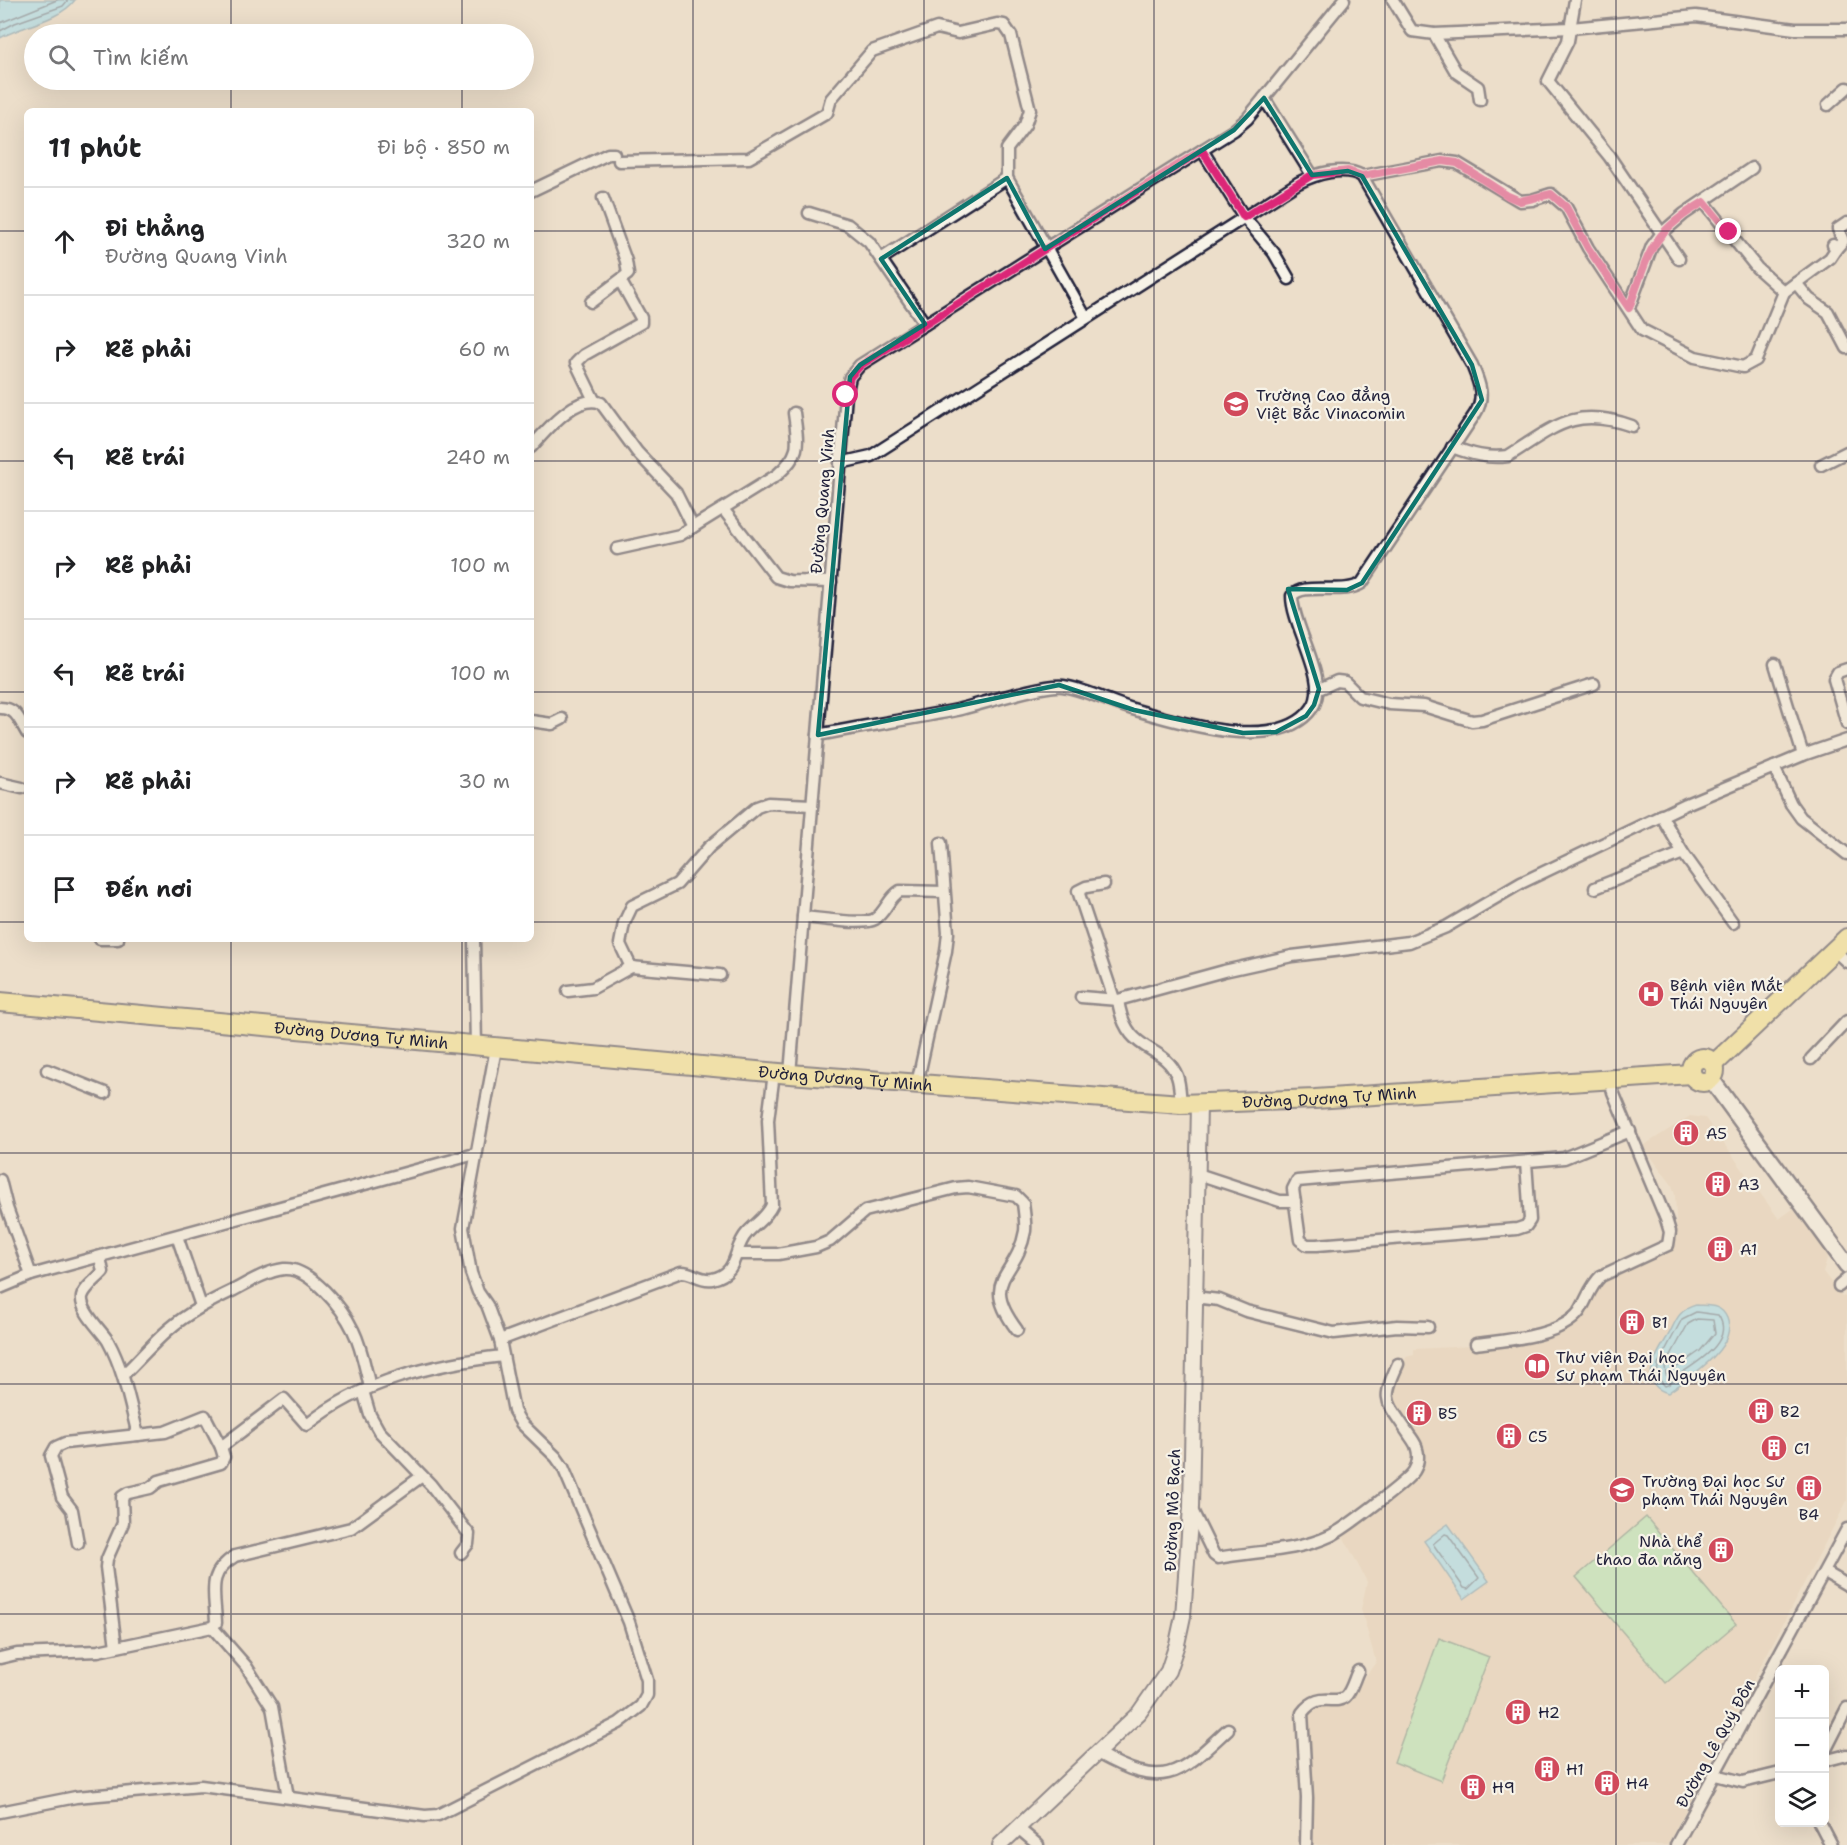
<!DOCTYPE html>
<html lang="vi">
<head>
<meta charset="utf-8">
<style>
	:root { --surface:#fff; --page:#f2f2f2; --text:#202124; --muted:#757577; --line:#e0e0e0 }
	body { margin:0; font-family:"Shantell Sans",sans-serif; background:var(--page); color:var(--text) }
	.controls { position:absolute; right:18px; bottom:18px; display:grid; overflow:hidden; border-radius:9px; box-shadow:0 6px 24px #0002 }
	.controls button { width:54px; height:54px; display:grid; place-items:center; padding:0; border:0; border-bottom:2px solid var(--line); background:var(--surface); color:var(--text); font:30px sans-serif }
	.stop { position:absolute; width:18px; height:18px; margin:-14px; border:4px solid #db2777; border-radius:50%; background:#fff }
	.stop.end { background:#db2777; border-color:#fff; box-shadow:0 2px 6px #0008 }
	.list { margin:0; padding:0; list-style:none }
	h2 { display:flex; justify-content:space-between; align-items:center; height:78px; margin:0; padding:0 24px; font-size:26px }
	h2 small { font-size:20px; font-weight:400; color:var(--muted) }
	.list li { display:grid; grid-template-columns:39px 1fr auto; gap:18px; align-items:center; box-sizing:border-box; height:108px; padding:0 24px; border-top:2px solid var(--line) }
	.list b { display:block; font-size:22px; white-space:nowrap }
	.list p { margin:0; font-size:20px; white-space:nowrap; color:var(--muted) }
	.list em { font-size:20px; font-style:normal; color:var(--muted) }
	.icon { flex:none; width:33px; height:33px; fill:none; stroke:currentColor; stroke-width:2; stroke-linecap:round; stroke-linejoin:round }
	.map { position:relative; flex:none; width:1847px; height:1845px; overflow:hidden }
	.search { position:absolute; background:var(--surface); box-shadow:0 6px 24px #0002; left:24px; top:24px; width:510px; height:66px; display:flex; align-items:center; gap:15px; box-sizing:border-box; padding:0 21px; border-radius:33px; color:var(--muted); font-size:22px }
	.panel { position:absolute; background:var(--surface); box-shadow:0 6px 24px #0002; left:24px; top:108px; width:510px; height:834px; border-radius:9px }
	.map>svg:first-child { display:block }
</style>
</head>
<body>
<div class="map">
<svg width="1847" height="1845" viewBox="0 0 1847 1845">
	<rect width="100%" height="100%" fill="#ecdeca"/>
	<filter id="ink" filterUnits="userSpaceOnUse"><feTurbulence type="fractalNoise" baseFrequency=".0167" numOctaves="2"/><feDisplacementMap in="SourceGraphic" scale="12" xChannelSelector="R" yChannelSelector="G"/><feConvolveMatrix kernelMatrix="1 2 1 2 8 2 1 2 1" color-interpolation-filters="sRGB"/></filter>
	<g filter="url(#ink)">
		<polygon fill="#e4cfb5" points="1690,1116 1705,1118 1779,1219 1793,1209 1828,1255 1823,1272 1842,1296 1847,1297 1847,1501 1667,1845 1312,1845 1314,1797 1309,1764 1307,1715 1314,1705 1327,1701 1344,1706 1376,1662 1361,1609 1367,1582 1342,1534 1412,1479 1424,1455 1420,1439 1393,1407 1391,1393 1403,1370 1406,1357 1414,1355 1414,1349 1535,1343 1551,1337 1570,1325 1591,1305 1599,1281 1669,1249 1677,1238 1675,1195 1672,1185 1643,1146"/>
		<g fill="#a8e7af" stroke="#658475" stroke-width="1.5">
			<polygon points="1646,1517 1736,1624 1666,1683 1576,1577"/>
			<polygon points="1439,1638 1489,1657 1441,1781 1394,1762"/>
		</g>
		<g fill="#93dcf4" stroke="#6692aa" stroke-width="1.5">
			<path d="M0 0H75C59 21 23 25 0 38Z"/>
			<path d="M1696 1305C1709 1306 1721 1304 1727 1318 1739 1347 1688 1378 1668 1393 1638 1384 1655 1357 1666 1339 1676 1324 1675 1311 1696 1305Z"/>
			<polygon points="1448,1524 1489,1581 1464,1599 1424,1541"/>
		</g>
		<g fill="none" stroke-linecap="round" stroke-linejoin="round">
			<g stroke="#4f6c85" stroke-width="1.5">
				<polyline points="0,23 57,0"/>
				<polyline points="0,31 15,23 63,6 68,0"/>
				<path d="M1696 1312 1718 1315C1735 1339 1701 1360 1683 1372 1677 1377 1672 1384 1665 1386L1657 1377 1658 1364 1682 1319Z"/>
				<polygon points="1697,1319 1713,1320 1715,1333 1700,1351 1666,1375 1665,1366 1688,1324"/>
				<polygon points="1445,1534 1448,1535 1479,1578 1468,1589 1464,1588 1433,1544"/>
			</g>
			<defs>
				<g id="minor">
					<polyline points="1393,0 1412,31 1434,34 1456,72 1478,87 1480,100"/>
					<polyline points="1575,0 1568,41 1548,81 1609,156 1679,259"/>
					<polyline points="1434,34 1571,28 1696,16 1795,29 1847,29"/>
					<polyline points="1264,98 1312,175"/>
					<polyline points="1828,105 1847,88"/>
					<polyline points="1202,150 1244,217 1274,253 1289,279"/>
					<polyline points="619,161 749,158 827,113 831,99 872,51 937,28 958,33 997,24 1004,25 1011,35 1030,110 1025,125 1007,149 1007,178 1086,318"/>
					<polyline points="1362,176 1442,161 1457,163 1520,201 1532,200 1551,194 1566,207 1588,248 1642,330 1695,357 1743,367 1756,360 1784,292 1796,283 1809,299 1828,312 1847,348"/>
					<polyline points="531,191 608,154 614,154"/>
					<polyline points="1704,202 1757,268 1784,292"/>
					<polyline points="809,213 848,225 869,242 925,324"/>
					<polyline points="1836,249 1843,241 1838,229 1847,223"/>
					<polyline points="881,259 1007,178"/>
					<polyline points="1796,283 1830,258 1836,249 1833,245"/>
					<polyline points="591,302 628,274 626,261 603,198"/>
					<polyline points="1629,308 1652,246 1662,233 1684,214 1752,168"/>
					<polyline points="594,400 576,363 584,355 641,323 641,318 621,282"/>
					<path d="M531 447C546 431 576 393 601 403L637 452 676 493 693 527"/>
					<path d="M1452 447C1471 454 1488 459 1508 456 1556 426 1574 406 1632 426"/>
					<polyline points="1821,465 1847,452"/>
					<polyline points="723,509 776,577 789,581 831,582"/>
					<path d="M617 549 680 535 777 475C802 453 798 444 794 413"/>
					<polyline points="1775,664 1803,755"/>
					<polyline points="1847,669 1838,672 1834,679 1847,724"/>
					<polyline points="1319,689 1337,681 1345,682 1360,697 1389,704 1424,706 1472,721 1482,720 1594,684"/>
					<path d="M0 708C17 708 19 720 27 733"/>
					<polyline points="531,721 552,724 562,719"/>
					<path d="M818 735C864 726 911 719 957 710 978 705 1046 683 1063 686 1088 690 1111 703 1136 710 1180 723 1280 754 1312 708 1331 682 1292 627 1292 596 1303 581 1344 596 1362 583L1475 414C1486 397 1479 382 1472 365L1362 176C1344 165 1315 174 1298 183L871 456 840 463"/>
					<polyline points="1774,767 1791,804 1801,818 1847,854"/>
					<polyline points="0,783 22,788"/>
					<polyline points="1661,815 1683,853 1733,923"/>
					<polyline points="1104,884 1086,887 1078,891 1114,999"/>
					<polyline points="1595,888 1683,853"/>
					<path d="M803 917C818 918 863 926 875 919 886 912 888 898 900 891L944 892"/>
					<polyline points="100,939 118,939"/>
					<polyline points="474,939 476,1046"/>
					<polyline points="1834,950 1847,962"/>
					<polyline points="631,967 620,944 624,923 632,906 677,884 709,847 757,807 768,803 812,805"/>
					<polyline points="568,991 593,988 631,967 720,975"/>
					<polyline points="1081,997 1118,1000 1224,971 1292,956 1409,942 1446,927 1521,883 1686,804 1803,755 1847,740"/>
					<path d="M1118 1000C1126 1056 1163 1042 1177 1076 1180 1084 1180 1095 1181 1104"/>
					<polyline points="1811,1059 1847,1021"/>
					<polyline points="47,1070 105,1093"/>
					<polyline points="790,1074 846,395 850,377 860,365 1234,130 1247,119 1344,0"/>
					<polyline points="917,1084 946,951 948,933 941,843"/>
					<polyline points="1526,1162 1530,1220 1526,1226 1517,1229 1317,1245 1307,1245 1300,1240 1293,1189 1297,1181 1564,1158 1630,1131"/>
					<polyline points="1198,1174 1280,1201 1295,1201"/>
					<polyline points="0,1180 7,1208 31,1275"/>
					<polyline points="177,1236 201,1306"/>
					<path d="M738 1254H778L816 1247 830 1241 865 1211 956 1188 968 1187 1016 1196 1023 1203C1024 1212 1026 1223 1025 1231 1017 1278 978 1278 1017 1330"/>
					<path d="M100 1257 103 1272C97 1279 84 1288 82 1297 80 1311 101 1330 108 1341 124 1370 130 1404 138 1435"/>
					<polyline points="1839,1286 1847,1279"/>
					<polyline points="0,1288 31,1275 475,1154"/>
					<polyline points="1194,1297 1219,1300 1246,1311 1334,1333 1397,1326 1428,1327"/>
					<path d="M500 1340 681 1272C692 1271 699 1281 712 1279 740 1273 732 1249 747 1233 756 1223 766 1218 772 1205L768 1120 774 1073"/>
					<path d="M1476 1344C1505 1340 1560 1337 1579 1312 1587 1300 1590 1286 1601 1276L1668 1245 1670 1232 1666 1219 1613 1092 1609 1077"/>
					<path d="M123 1375C138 1361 152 1344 168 1330 187 1313 211 1301 234 1290 249 1282 267 1271 284 1269 310 1267 343 1309 353 1330 362 1348 365 1368 370 1387"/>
					<polyline points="363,1391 370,1415 379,1431 431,1485 469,1534 468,1544 461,1553"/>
					<path d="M1191 1508 1214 1555 1218 1558C1254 1551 1296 1552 1330 1536 1343 1530 1407 1482 1414 1471 1418 1465 1419 1456 1417 1449 1416 1443 1411 1438 1408 1433 1387 1401 1380 1402 1398 1364"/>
					<path d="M78 1543 72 1510 62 1497 51 1456 56 1447 65 1443 165 1432 205 1416 221 1447 284 1399 307 1425C362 1380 434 1364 503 1356"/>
					<polyline points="1825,1572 1847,1585"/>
					<polyline points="212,1627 246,1666 272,1707 288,1797"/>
					<polyline points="116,1647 106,1567 107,1559 123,1523 122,1497 128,1493 150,1488 159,1481 221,1463 224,1457 221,1447"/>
					<path d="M0 1658 17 1654 98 1651 212 1627 216 1623C215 1592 206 1574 235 1556L351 1528 422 1476"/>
					<path d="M1097 1753C1164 1790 1177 1777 1228 1729"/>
					<polyline points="1824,1753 1847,1708"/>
					<polyline points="1824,1761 1847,1755"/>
					<polyline points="1715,1775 1743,1782 1780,1773"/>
					<polyline points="0,1812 76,1797 201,1786 425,1816 438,1815 619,1723 641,1706 647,1695 647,1680 629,1622 563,1467 556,1457 521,1423 514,1411 500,1340 487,1305 478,1292 471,1273 463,1228 496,1048"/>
					<polyline points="1819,1822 1831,1845"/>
					<polyline points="1018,1828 1038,1845"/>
					<path d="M1306 1845 1307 1798 1302 1713C1319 1690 1334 1706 1345 1697 1351 1692 1354 1679 1358 1671"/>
					<polyline points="1676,1845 1847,1529"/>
				</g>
				<polyline id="tertiary" points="1000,1845 1139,1713 1168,1671 1177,1644 1183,1616 1191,1507 1199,1105"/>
				<polyline id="secondary" points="1711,1079 1847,1265"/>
				<g id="trunk">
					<path id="s1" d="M0 1002 790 1074 1181 1104 1315 1099 1691 1074"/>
					<circle cx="1703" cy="1070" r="12"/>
					<polyline points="1714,1064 1847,938"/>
				</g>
			</defs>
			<use href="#minor" stroke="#22223b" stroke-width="15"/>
			<use href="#tertiary" stroke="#22223b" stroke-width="18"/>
			<use href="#secondary" stroke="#22223b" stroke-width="20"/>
			<use href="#trunk" stroke="#22223b" stroke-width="22"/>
			<use href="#minor" stroke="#f7f3e8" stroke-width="10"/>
			<use href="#tertiary" stroke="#f7f3e8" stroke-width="14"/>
			<use href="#secondary" stroke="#f7f3e8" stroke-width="15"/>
			<use href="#trunk" stroke="#f4e382" stroke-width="18"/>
		</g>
	</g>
	<g fill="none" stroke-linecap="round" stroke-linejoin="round" filter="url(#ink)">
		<path stroke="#db2777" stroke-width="8" d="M846 395 850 377 861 365 1202 150 1244 217 1312 175 1348 171 1362 176 1443 161 1457 163 1508 196 1520 201 1551 194 1566 207 1588 248 1629 308C1649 253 1650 233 1704 202L1729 232"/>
	</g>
	<path d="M0 0H1847V1845H0ZM1264 98 1312 175 1348 171 1362 176 1472 365 1482 400 1362 583 1347 590 1288 589 1319 689 1314 705 1306 716 1276 732 1243 733 1134 710 1059 685 818 735 850 377 860 365 925 324 881 259 1007 178 1045 249 1234 130Z" fill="#ecdeca" fill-opacity=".55" fill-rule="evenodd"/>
	<path fill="none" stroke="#0f766e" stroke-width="4.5" stroke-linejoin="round" d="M1264 98 1312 175 1348 171 1362 176 1472 365 1482 400 1362 583 1347 590 1288 589 1319 689 1314 705 1306 716 1276 732 1243 733 1134 710 1059 685 818 735 850 377 860 365 925 324 881 259 1007 178 1045 249 1234 130Z"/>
	<path fill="none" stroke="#22223b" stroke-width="1.5" stroke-opacity="0.55" d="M231 0V34M462 0V34M693 0V1845M924 0V1845M1154 0V1845M1385 0V1845M1616 0V1845M231 80V111M462 80V111M0 231H27M531 231H1847M0 461H27M531 461H1847M0 692H27M531 692H1847M0 922H27M531 922H1847M231 939V1845M462 939V1845M0 1153H1847M0 1384H1847M0 1614H1847"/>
	<defs>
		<symbol id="university-disc" viewBox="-11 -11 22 22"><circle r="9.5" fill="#d1495b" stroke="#f7f3e8"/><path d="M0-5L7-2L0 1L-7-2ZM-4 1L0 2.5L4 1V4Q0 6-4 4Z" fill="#fff"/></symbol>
		<symbol id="hospital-disc" viewBox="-11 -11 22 22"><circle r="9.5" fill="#d1495b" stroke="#f7f3e8"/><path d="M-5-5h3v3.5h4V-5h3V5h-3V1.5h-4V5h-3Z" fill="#fff"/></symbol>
		<symbol id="building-disc" viewBox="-11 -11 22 22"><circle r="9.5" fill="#d1495b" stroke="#f7f3e8"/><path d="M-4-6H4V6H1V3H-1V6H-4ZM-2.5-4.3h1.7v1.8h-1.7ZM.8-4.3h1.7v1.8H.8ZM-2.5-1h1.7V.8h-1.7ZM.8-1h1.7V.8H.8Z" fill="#fff"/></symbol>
		<symbol id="library-disc" viewBox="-11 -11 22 22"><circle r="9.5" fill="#d1495b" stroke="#f7f3e8"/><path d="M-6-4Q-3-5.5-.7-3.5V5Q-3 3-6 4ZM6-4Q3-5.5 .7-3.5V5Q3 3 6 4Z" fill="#fff"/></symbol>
	</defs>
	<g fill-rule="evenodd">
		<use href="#university-disc" x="1221" y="389" width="30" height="30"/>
		<use href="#hospital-disc" x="1636" y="979" width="30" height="30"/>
		<use href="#building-disc" x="1671" y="1118" width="30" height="30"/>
		<use href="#building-disc" x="1703" y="1169" width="30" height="30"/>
		<use href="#building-disc" x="1705" y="1234" width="30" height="30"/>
		<use href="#building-disc" x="1617" y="1307" width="30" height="30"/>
		<use href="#library-disc" x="1522" y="1351" width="30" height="30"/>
		<use href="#building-disc" x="1746" y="1396" width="30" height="30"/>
		<use href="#building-disc" x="1404" y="1398" width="30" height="30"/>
		<use href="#building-disc" x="1494" y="1421" width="30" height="30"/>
		<use href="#building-disc" x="1759" y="1433" width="30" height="30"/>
		<use href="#building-disc" x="1794" y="1473" width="30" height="30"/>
		<use href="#university-disc" x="1607" y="1475" width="30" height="30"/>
		<use href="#building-disc" x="1706" y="1535" width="30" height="30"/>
		<use href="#building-disc" x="1503" y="1697" width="30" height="30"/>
		<use href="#building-disc" x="1532" y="1754" width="30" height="30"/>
		<use href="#building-disc" x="1592" y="1768" width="30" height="30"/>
		<use href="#building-disc" x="1458" y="1772" width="30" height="30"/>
	</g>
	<g text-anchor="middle" stroke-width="4.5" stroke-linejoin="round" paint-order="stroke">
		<g font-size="16" fill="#22223b" stroke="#f7f3e8" text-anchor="start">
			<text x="1256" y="401">Trường Cao đẳng<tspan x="1256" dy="18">Việt Bắc Vinacomin</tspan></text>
			<text x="1670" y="991">Bệnh viện Mắt<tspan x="1670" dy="18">Thái Nguyên</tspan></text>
			<text x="1706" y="1139">A5</text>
			<text x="1738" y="1190">A3</text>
			<text x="1740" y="1255">A1</text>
			<text x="1652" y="1328">B1</text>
			<text x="1556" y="1363">Thư viện Đại học<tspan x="1556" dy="18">Sư phạm Thái Nguyên</tspan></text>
			<text x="1780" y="1417">B2</text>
			<text x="1438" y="1419">B5</text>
			<text x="1528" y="1442">C5</text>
			<text x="1794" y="1454">C1</text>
			<text x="1642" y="1487">Trường Đại học Sư<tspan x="1642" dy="18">phạm Thái Nguyên</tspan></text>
			<text x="1809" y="1520" text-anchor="middle">B4</text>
			<text x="1702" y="1547" text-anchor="end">Nhà thể<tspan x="1702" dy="18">thao đa năng</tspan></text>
			<text x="1538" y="1718">H2</text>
			<text x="1566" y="1775">H1</text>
			<text x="1626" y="1789">H4</text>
			<text x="1492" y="1793">H9</text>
		</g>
		<g font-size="16" fill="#22223b" stroke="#f7f3e8">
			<text transform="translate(822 501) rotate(-85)" y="6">Đường Quang Vinh</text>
			<text dy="6" stroke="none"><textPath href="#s1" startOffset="363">Đường Dương Tự Minh</textPath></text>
			<text dy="6" stroke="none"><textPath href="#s1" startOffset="849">Đường Dương Tự Minh</textPath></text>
			<text dy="6" stroke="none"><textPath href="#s1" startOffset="1334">Đường Dương Tự Minh</textPath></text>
			<text transform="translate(1172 1510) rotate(-88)" y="6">Đường Mỏ Bạch</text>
			<text transform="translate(1715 1743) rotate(-61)" y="6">Đường Lê Quý Đôn</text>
		</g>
	</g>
</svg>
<div class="controls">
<button>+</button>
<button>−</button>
<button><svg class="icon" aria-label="layers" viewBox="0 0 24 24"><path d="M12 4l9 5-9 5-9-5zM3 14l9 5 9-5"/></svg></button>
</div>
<div class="stop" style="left:846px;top:395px"></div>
<div class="stop end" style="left:1729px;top:232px"></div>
<div class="search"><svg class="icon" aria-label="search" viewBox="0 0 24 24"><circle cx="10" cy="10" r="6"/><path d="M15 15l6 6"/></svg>Tìm kiếm</div>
<section class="panel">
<h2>11 phút<small>Đi bộ · 850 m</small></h2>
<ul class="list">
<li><svg class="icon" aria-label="ahead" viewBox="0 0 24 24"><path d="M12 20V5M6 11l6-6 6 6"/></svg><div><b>Đi thẳng</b><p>Đường Quang Vinh</p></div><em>320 m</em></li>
<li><svg class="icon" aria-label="right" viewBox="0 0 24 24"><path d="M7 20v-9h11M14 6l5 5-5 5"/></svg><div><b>Rẽ phải</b></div><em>60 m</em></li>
<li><svg class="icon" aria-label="left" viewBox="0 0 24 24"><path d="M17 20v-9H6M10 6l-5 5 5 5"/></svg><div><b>Rẽ trái</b></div><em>240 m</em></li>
<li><svg class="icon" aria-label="right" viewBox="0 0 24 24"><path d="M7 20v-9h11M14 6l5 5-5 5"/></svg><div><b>Rẽ phải</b></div><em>100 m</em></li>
<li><svg class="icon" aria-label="left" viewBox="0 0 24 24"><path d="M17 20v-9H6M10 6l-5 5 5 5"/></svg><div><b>Rẽ trái</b></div><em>100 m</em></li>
<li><svg class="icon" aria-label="right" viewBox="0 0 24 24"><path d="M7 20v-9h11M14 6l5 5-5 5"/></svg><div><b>Rẽ phải</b></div><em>30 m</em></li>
<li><svg class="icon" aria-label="arrive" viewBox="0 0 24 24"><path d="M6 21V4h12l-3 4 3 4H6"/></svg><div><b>Đến nơi</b></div></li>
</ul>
</section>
</div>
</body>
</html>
